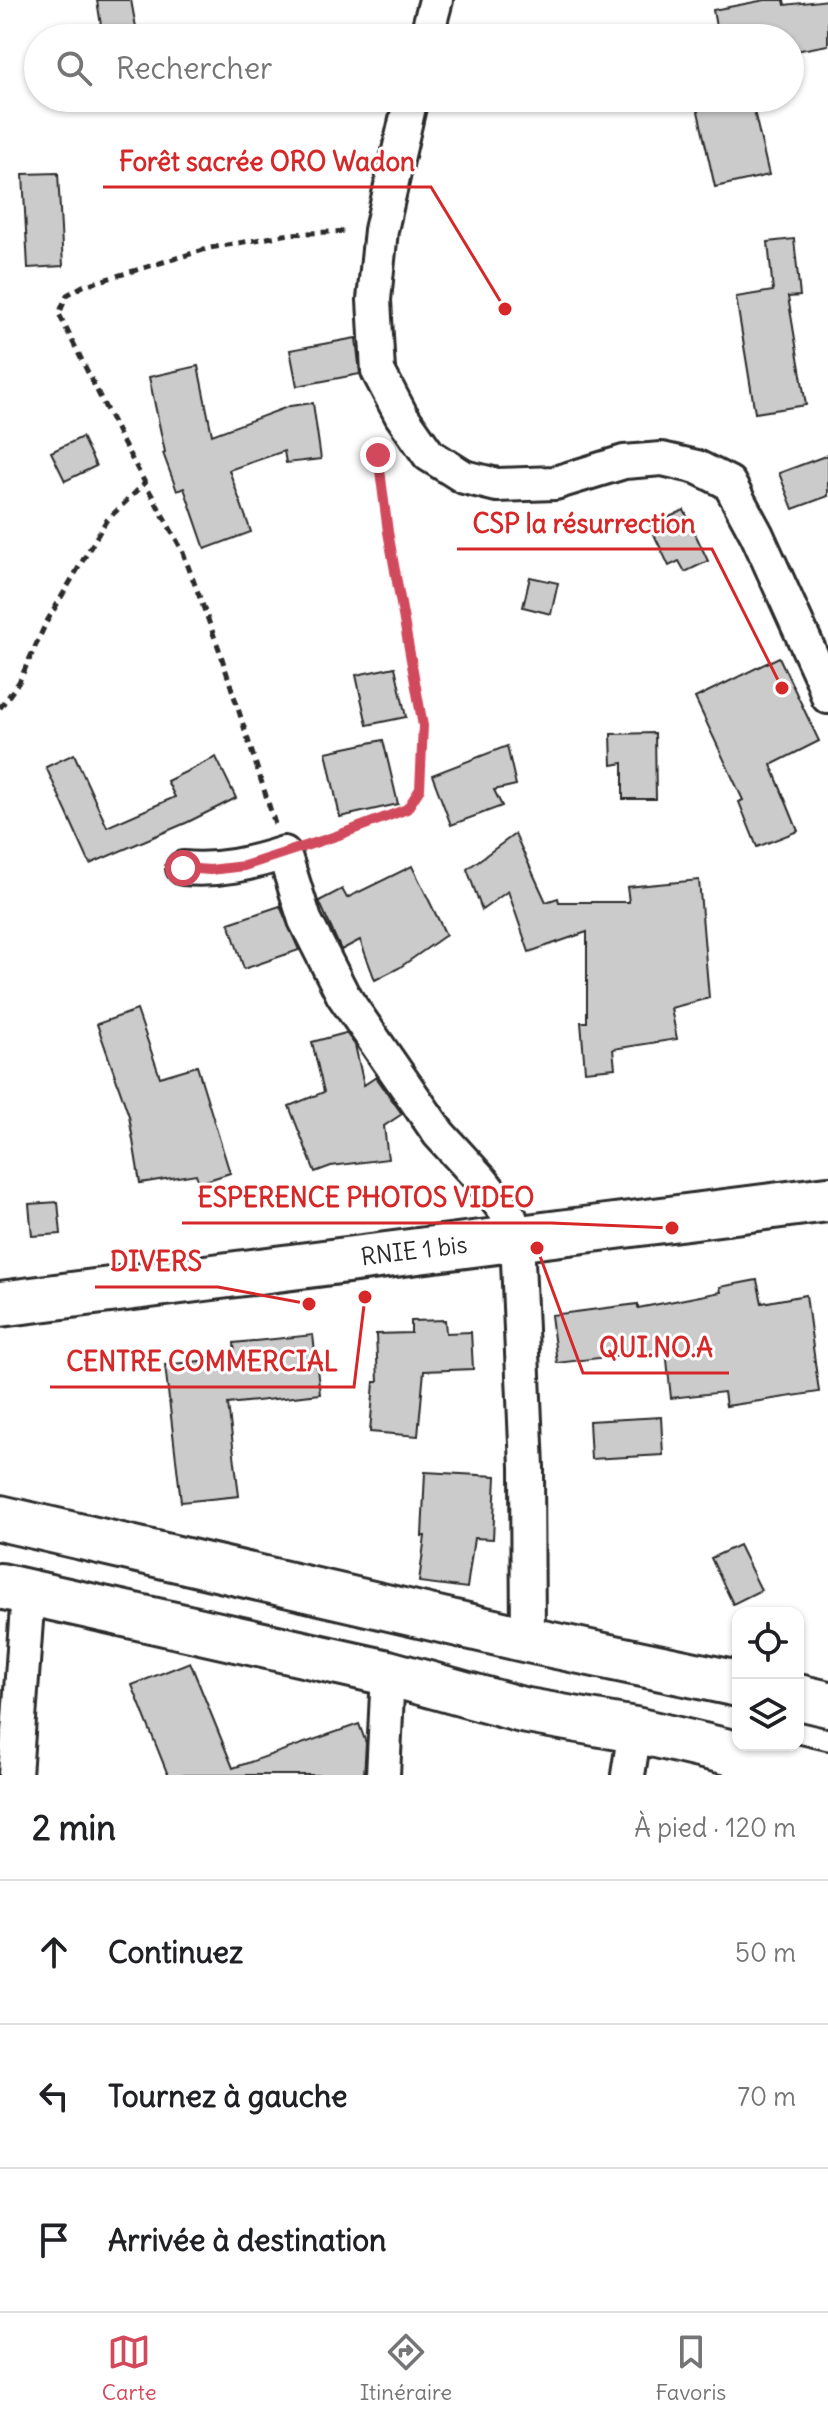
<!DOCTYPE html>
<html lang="fr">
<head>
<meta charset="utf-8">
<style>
	:root { --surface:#fff; --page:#f2f2f2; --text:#202124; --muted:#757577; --line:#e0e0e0; --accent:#d1495b }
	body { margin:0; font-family:Delius,sans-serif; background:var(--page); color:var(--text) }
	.controls { position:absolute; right:24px; bottom:24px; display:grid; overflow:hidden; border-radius:16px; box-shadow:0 2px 6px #0004 }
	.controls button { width:72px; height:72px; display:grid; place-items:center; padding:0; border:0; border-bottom:2px solid var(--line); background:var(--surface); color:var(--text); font:40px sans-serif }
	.stop { position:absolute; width:24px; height:24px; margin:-18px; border:6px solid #d1495b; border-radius:50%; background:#fff }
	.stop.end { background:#d1495b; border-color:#fff; box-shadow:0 2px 8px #0008 }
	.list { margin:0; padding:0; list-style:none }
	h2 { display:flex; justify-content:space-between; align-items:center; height:104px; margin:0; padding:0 32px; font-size:34px }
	h2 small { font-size:26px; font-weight:400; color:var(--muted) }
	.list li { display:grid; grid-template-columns:52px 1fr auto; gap:24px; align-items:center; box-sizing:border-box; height:144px; padding:0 32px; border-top:2px solid var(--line) }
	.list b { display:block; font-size:30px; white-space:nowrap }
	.list em { font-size:26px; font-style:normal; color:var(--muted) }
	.icon { flex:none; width:44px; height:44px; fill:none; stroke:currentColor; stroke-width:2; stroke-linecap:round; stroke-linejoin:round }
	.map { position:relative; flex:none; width:828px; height:1775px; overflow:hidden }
	.search { position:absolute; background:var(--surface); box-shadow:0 2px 6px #0004; left:24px; right:24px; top:24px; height:88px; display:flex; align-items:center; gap:20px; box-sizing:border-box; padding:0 28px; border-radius:44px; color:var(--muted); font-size:30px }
	.sheet { height:536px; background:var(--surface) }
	nav { display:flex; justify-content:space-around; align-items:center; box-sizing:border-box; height:112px; border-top:2px solid var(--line); background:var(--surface); font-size:22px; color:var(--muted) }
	nav a { display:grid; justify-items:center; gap:4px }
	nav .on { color:var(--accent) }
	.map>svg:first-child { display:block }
</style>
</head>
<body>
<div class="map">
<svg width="828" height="1775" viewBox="0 0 828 1775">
	<rect width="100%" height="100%" fill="#fff"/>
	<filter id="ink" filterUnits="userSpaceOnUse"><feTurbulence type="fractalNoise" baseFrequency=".0125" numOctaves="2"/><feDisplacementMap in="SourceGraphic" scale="16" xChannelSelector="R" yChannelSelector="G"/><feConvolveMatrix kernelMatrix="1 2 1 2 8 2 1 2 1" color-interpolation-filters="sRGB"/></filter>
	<g filter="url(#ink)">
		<g fill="#cbcbcb" stroke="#2b2b2b" stroke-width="2">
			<polygon points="97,0 131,0 138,38 103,38"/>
			<polygon points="765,0 784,0 785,5 828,0 828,45 790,52 790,38 718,38 713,10"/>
			<polygon points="695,98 751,98 769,175 715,187"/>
			<polygon points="58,173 63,266 28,268 23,174"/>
			<polygon points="794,239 800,296 788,297 806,405 755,413 736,297 773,291 768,242"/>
			<polygon points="356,338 360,374 297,386 290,350"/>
			<polygon points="198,366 212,435 290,406 313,403 321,459 286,463 284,451 229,470 251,532 205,549 184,488 177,491 163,453 165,452 149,377"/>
			<polygon points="82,437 96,466 65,481 51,452"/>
			<polygon points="828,455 828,496 793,509 779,473"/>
			<polygon points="684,510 708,561 685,572 679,561 669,566 650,526"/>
			<polygon points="530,577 558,583 551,614 523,607"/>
			<polygon points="779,657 819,741 771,765 798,831 757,847 739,802 743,800 695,698"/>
			<polygon points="395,667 406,717 367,725 356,675"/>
			<polygon points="655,733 656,799 623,799 623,763 612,765 611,734"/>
			<polygon points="383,740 398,804 340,817 326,752"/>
			<polygon points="507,746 516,785 494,790 502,806 451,825 432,775"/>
			<polygon points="74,754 107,827 175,797 167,781 216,757 236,798 188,822 90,864 46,767"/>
			<polygon points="515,834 546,902 558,898 559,902 629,902 627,887 699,880 709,998 671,1008 677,1039 613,1049 615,1068 585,1071 581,1022 587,1022 587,932 529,952 508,891 482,910 467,869"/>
			<polygon points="412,866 446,935 399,968 375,980 360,940 341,950 319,901 342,889 347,898"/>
			<polygon points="280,906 299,950 244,969 229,923"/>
			<polygon points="137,1010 160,1077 197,1066 230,1173 199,1183 196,1174 140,1183 129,1116 97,1024"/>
			<polygon points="346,1033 355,1045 364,1085 376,1077 402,1114 384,1126 388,1159 331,1166 315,1172 289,1106 324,1092 312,1042"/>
			<polygon points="58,1202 61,1234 32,1236 29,1204"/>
			<polygon points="757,1280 762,1303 806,1295 819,1392 726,1406 724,1392 671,1398 666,1350 557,1363 551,1315 638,1304 638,1308 721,1292 720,1287"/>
			<polygon points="445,1320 446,1333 471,1332 473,1369 424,1371 418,1436 370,1432 374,1382 378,1382 376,1334 411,1333 411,1321"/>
			<polygon points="313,1335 320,1394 228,1404 239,1496 181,1502 165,1365 235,1357 234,1343"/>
			<polygon points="661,1417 663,1455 591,1459 589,1421"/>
			<polygon points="425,1472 496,1476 493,1539 474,1538 467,1588 419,1582 425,1536 422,1536"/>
			<polygon points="739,1545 761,1590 733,1604 711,1558"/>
			<polygon points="190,1662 233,1768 359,1724 366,1743 364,1775 168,1775 132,1685"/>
		</g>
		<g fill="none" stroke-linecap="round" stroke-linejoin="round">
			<defs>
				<g id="street">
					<polyline points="426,38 436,0"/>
					<polyline points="411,98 381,230 374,300 378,371 401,415 429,455 464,477 497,485 555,483 624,462 662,459 697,467 729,483 757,535 823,681 828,697"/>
					<path d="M183 868C220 871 250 864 284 853L305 920 343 995 439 1134 482 1181 510 1217 517 1238 527 1467 528 1640"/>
					<polyline points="15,1775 28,1593"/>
					<polyline points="383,1775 388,1673"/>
					<polyline points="628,1775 635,1730"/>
				</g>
				<g id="primary">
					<polyline points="0,1304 828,1199"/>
					<polyline points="0,1518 528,1640 738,1684"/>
					<polyline points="0,1586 388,1673 522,1710 635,1730 827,1775"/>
					<polyline points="798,1697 828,1704"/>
				</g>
			</defs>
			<use href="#street" stroke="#2b2b2b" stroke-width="38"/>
			<use href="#primary" stroke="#2b2b2b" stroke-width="50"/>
			<g stroke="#2b2b2b" stroke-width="5" stroke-dasharray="8 6" stroke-linecap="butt">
				<polyline points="0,708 19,682 46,623 106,521 145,483"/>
				<polyline points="275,824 219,649 182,550 122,441 59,314 67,295 83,286 210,248 290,234 348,231"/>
				<polyline points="314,843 407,809 420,789 423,726 388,532 378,442"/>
			</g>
			<use href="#street" stroke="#fff" stroke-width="32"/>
			<use href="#primary" stroke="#fff" stroke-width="44"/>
		</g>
	</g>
	<g fill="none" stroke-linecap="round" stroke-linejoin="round" filter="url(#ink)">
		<polyline stroke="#d1495b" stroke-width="10" points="183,868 210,870 244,866 336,836 407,809 420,789 423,726 388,532 378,455"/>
	</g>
	<g text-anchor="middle" stroke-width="6" stroke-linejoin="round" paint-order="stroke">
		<g font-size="24" fill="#2b2b2b" stroke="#fff">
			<text transform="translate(414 1251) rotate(-7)" y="8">RNIE 1 bis</text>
		</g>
	</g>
	<path fill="none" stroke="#d62828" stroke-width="3" d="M505 309L431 187H103M782 688L712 549H457M672 1228L551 1223H182M309 1304L218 1287H95M537 1248L583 1373H729M365 1297L354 1387H50"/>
	<g fill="#d62828" stroke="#fff" stroke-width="3">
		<circle cx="505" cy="309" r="8"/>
		<circle cx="782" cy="688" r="8"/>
		<circle cx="672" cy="1228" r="8"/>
		<circle cx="309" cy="1304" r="8"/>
		<circle cx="537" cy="1248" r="8"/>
		<circle cx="365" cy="1297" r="8"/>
	</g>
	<g font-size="26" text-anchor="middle" font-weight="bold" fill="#d62828" stroke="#fff" stroke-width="6" stroke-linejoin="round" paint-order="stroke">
		<text x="267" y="171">Forêt sacrée ORO Wadon</text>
		<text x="584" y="533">CSP la résurrection</text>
		<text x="366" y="1207">ESPERENCE PHOTOS VIDEO</text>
		<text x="156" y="1271">DIVERS</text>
		<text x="656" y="1357">QUI.NO.A</text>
		<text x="202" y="1371">CENTRE COMMERCIAL</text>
	</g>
</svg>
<div class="controls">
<button><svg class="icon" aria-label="locate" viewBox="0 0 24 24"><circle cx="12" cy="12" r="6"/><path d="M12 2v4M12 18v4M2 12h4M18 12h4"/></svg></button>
<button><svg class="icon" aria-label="layers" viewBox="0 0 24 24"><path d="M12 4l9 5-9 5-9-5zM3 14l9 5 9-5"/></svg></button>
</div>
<div class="stop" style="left:183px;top:868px"></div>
<div class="stop end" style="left:378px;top:455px"></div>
<div class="search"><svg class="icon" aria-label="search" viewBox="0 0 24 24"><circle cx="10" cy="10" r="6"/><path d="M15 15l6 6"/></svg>Rechercher</div>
</div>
<section class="sheet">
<h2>2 min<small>À pied · 120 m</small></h2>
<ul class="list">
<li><svg class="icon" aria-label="ahead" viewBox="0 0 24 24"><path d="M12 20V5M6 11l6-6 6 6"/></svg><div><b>Continuez</b></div><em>50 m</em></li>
<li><svg class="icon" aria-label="left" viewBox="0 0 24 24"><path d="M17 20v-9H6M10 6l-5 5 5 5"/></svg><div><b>Tournez à gauche</b></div><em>70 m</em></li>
<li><svg class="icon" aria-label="arrive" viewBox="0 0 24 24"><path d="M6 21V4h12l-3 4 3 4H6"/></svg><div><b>Arrivée à destination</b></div></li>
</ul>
</section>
<nav>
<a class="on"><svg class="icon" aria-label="map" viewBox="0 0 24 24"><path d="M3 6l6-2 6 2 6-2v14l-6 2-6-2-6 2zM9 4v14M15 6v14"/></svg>Carte</a>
<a><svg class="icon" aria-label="directions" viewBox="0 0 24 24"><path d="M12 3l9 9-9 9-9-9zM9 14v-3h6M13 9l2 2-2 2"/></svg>Itinéraire</a>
<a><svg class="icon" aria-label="saved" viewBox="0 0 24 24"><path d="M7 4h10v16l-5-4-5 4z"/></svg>Favoris</a>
</nav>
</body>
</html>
